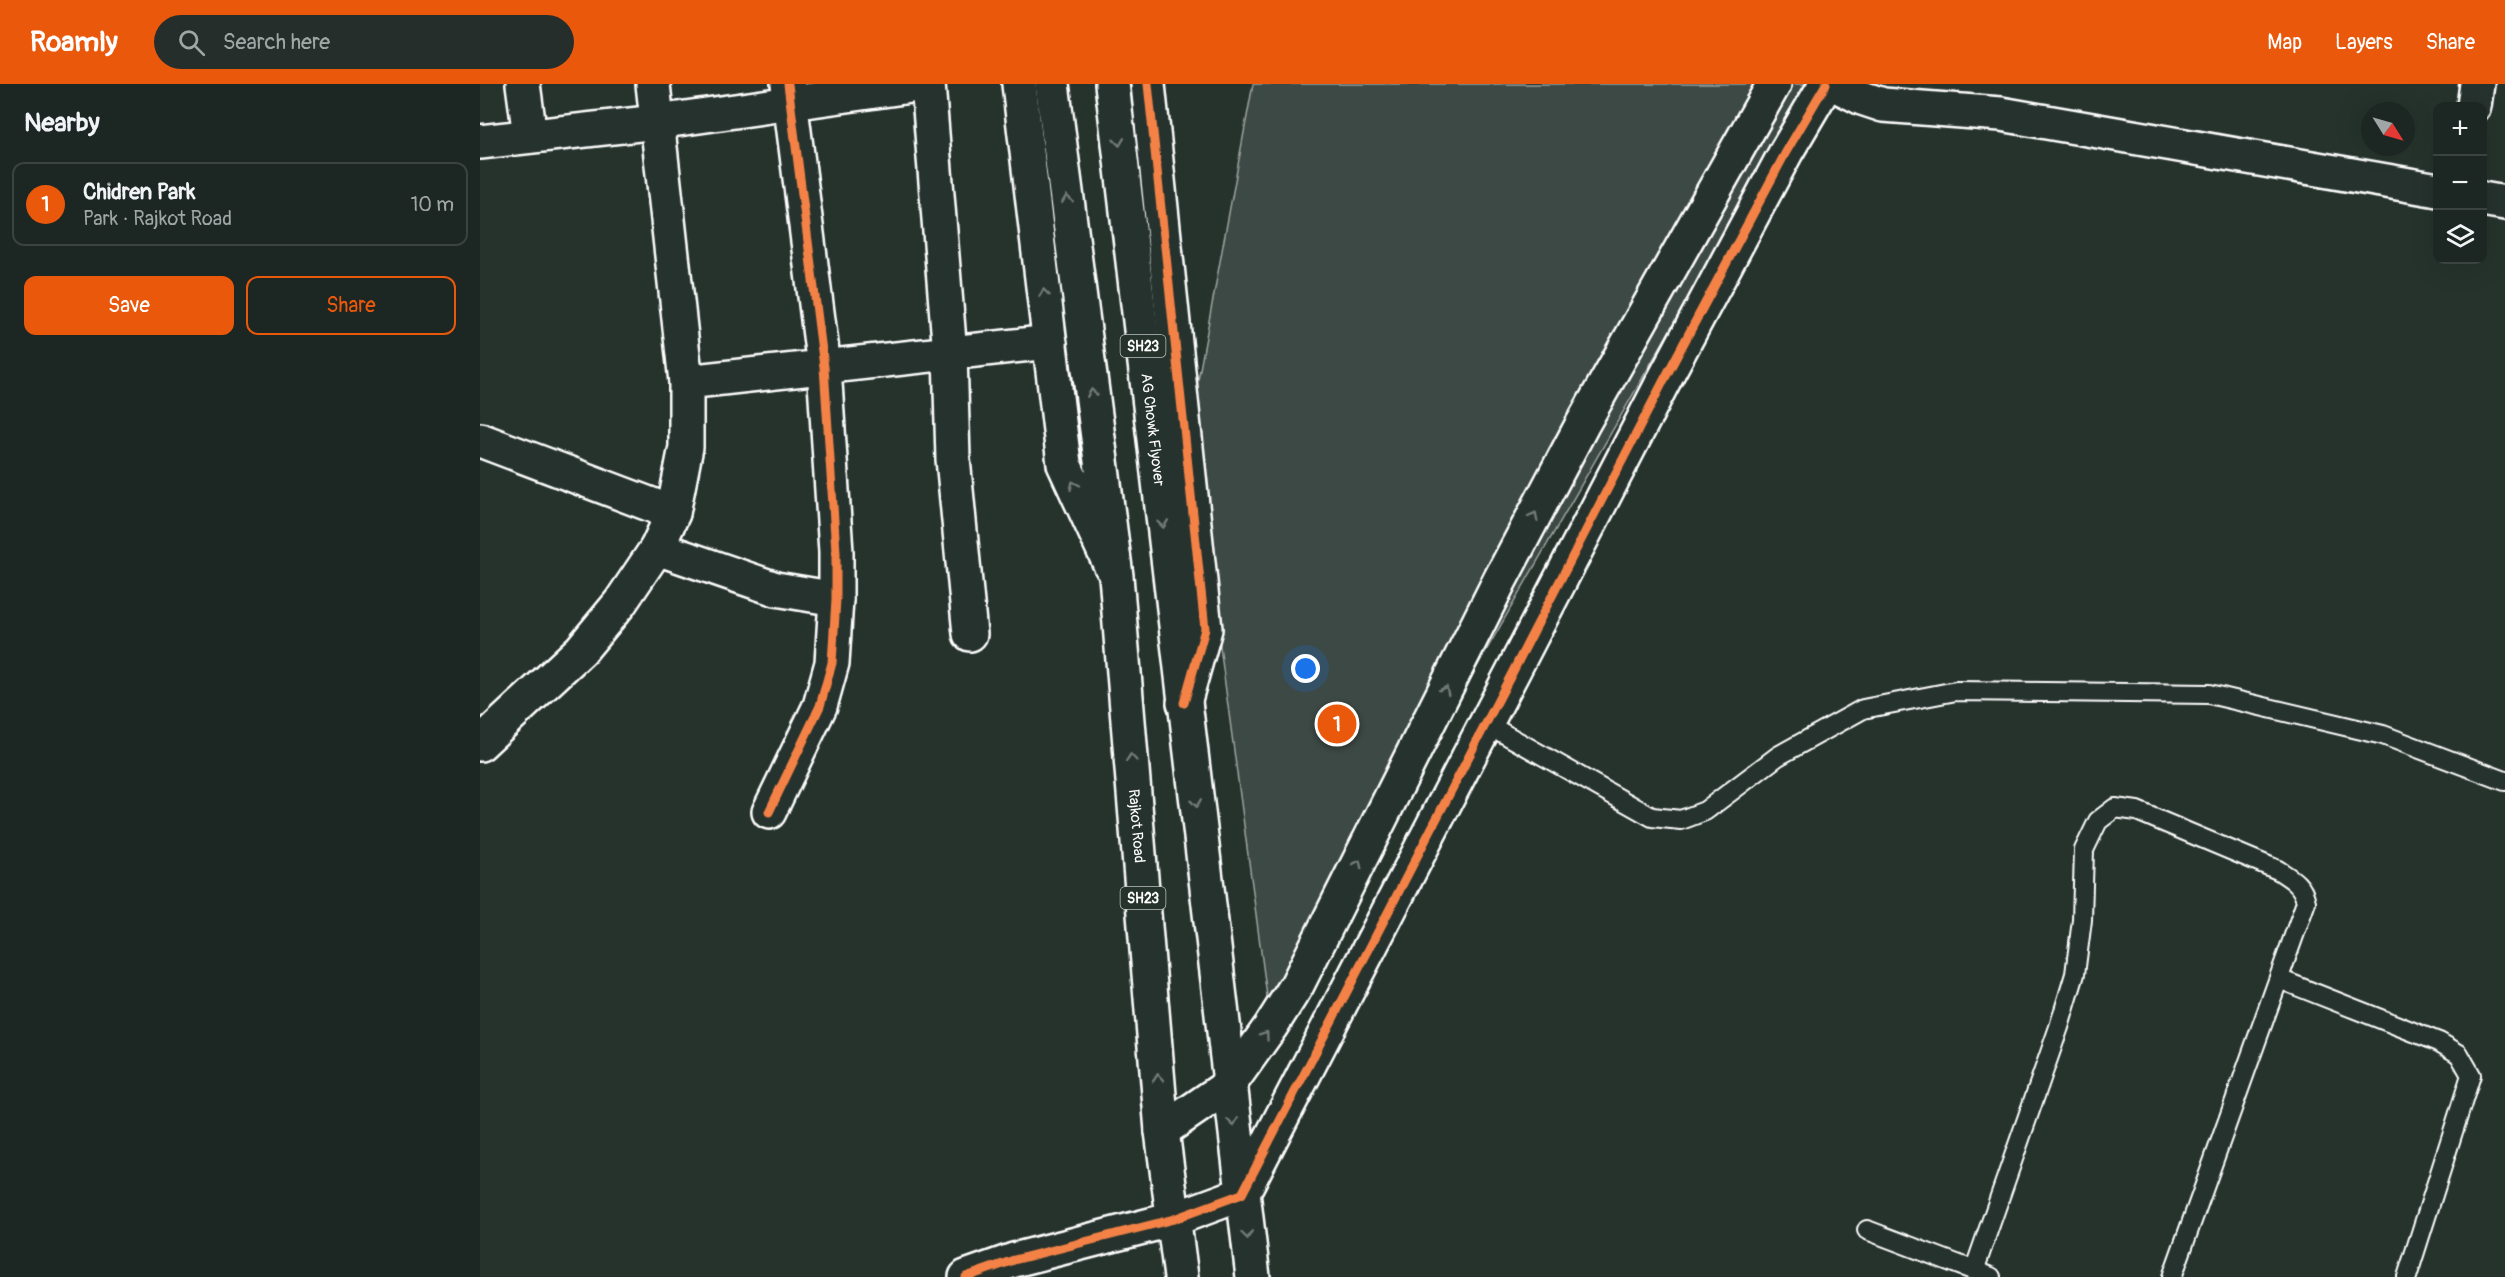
<!DOCTYPE html>
<html lang="en">
<head>
<meta charset="utf-8">
<style>
	:root { --surface:#1c2622; --page:#252e2a; --text:#f1f3f6; --muted:#a0a5a5; --line:#3a4340; --accent:#ea580c }
	body { margin:0; font-family:Pangolin,sans-serif; background:var(--page); color:var(--text) }
	.controls { position:absolute; right:18px; top:18px; display:grid; overflow:hidden; border-radius:12px; box-shadow:0 6px 24px #0002 }
	.controls button { width:54px; height:54px; display:grid; place-items:center; padding:0; border:0; border-bottom:2px solid var(--line); background:var(--surface); color:var(--text); font:30px sans-serif }
	.compass { position:absolute; left:1881px; top:18px; width:54px; height:54px; border-radius:50%; background:var(--surface); box-shadow:0 6px 24px #0002; rotate:127deg }
	.you { position:absolute; left:826px; top:585px; width:21px; height:21px; margin:-15px; border:4px solid #fff; border-radius:50%; background:#1a73e8; box-shadow:0 0 0 9px #1a73e833 }
	.badge { display:grid; place-items:center; width:39px; height:39px; border-radius:50%; background:var(--accent); color:#fff; font-size:20px; font-weight:700 }
	.pin { position:absolute; translate:-50% -50%; border:3px solid #fff; box-shadow:0 2px 6px #0006 }
	.list { margin:0; padding:0; list-style:none }
	h2 { display:flex; justify-content:space-between; align-items:center; height:78px; margin:0; padding:0 24px; font-size:26px }
	h2 small { font-size:20px; font-weight:400; color:var(--muted) }
	.list li { display:grid; grid-template-columns:39px 1fr auto; gap:18px; align-items:center; box-sizing:border-box; height:84px; margin:0 12px 12px; padding:0 12px; border:2px solid var(--line); border-radius:12px }
	.list b { display:block; font-size:22px; white-space:nowrap }
	.list p { margin:0; font-size:20px; white-space:nowrap; color:var(--muted) }
	.list em { font-size:20px; font-style:normal; color:var(--muted) }
	.actions { display:flex; gap:12px; padding:18px 24px }
	.actions a { flex:1; padding:14px 0; border:2px solid var(--accent); border-radius:12px; text-align:center; font-size:21px; color:var(--accent) }
	.actions .main { background:var(--accent); color:#fff }
	.icon { flex:none; width:33px; height:33px; fill:none; stroke:currentColor; stroke-width:2; stroke-linecap:round; stroke-linejoin:round }
	.map { position:relative; flex:none; width:2025px; height:1193px; overflow:hidden }
	header { display:flex; align-items:center; gap:36px; box-sizing:border-box; height:84px; padding:0 30px; background:var(--accent); color:#fff }
	header strong { font-size:28px }
	nav { display:flex; gap:33px; margin-inline-start:auto; font-size:21px }
	.search { width:420px; height:54px; background:var(--page); display:flex; align-items:center; gap:15px; box-sizing:border-box; padding:0 21px; border-radius:33px; color:var(--muted); font-size:22px }
	main { display:flex }
	aside { flex:1; background:var(--surface) }
	.map>svg:first-child { display:block }
</style>
</head>
<body>
<header>
<strong>Roamly</strong>
<div class="search"><svg class="icon" aria-label="search" viewBox="0 0 24 24"><circle cx="10" cy="10" r="6"/><path d="M15 15l6 6"/></svg>Search here</div>
<nav><a>Map</a><a>Layers</a><a>Share</a></nav>
</header>
<main>
<aside>
<h2>Nearby<small></small></h2>
<ul class="list">
<li><span class="badge">1</span><div><b>Chidren Park</b><p>Park · Rajkot Road</p></div><em>10 m</em></li>
</ul>
<div class="actions"><a class="main">Save</a><a>Share</a></div>
</aside>
<div class="map">
<svg width="2025" height="1193" viewBox="0 0 2025 1193">
	<rect width="100%" height="100%" fill="#26332d"/>
	<filter id="ink" filterUnits="userSpaceOnUse"><feTurbulence type="fractalNoise" baseFrequency=".0167" numOctaves="2"/><feDisplacementMap in="SourceGraphic" scale="12" xChannelSelector="R" yChannelSelector="G"/><feConvolveMatrix kernelMatrix="1 2 1 2 8 2 1 2 1" color-interpolation-filters="sRGB"/></filter>
	<g filter="url(#ink)">
		<polygon fill="#3e4944" stroke="#9ea4a2" stroke-width="1.5" points="773,0 1331,0 791,942 710,339"/>
		<g fill="none" stroke-linecap="round" stroke-linejoin="round">
			<defs>
				<g id="lane">
					<polyline points="1005,639 1172,733 1201,736 1225,727 1298,672 1383,625 1476,607 1729,610 1903,651 2025,697"/>
					<polyline points="1799,895 1959,958 1979,970 1991,991 1927,1193"/>
					<polyline points="1387,1146 1511,1193"/>
					<path d="M1494 1187 1579 943 1595 890 1602 836 1604 766 1618 737 1635 724 1657 727 1798 786C1812 795 1823 801 1826 818L1692 1193"/>
				</g>
				<g id="street">
					<polyline points="43,0 50,52"/>
					<polyline points="448,0 470,270 473,375 490,550"/>
					<polyline points="1354,0 1382,14 1403,21 1521,30 1958,106"/>
					<polyline points="1994,22 1997,0"/>
					<polyline points="0,58 177,38 445,0"/>
					<polyline points="2002,115 2025,119"/>
					<polyline points="206,298 570,258"/>
					<polyline points="0,356 193,429"/>
					<polyline points="177,464 296,505 356,515"/>
					<polyline points="0,660 101,566 140,519 177,464 193,429 206,363 206,298 173,0"/>
					<polyline points="289,728 340,622 352,579 356,515 356,468 344,283 308,0"/>
					<polyline points="486,1193 534,1176 694,1135"/>
				</g>
				<g id="secondary">
					<polyline points="539,0 584,380 631,482"/>
					<polyline points="668,0 725,545 704,619"/>
					<polyline points="682,1047 749,1001 791,942 817,901 1020,496 1102,341 1294,0"/>
					<polyline points="694,1135 762,1110 1184,296 1306,68 1346,0"/>
				</g>
				<g id="primary">
					<path id="s1" d="M572 0 636 492 682 1047 701 1193"/>
					<path id="s2" d="M632 0 773 1193"/>
				</g>
			</defs>
			<use href="#lane" stroke="#fff" stroke-width="22"/>
			<use href="#street" stroke="#fff" stroke-width="38"/>
			<use href="#secondary" stroke="#fff" stroke-width="38"/>
			<use href="#primary" stroke="#fff" stroke-width="38"/>
			<use href="#lane" stroke="#26332d" stroke-width="18"/>
			<use href="#street" stroke="#26332d" stroke-width="33"/>
			<use href="#secondary" stroke="#26332d" stroke-width="33"/>
			<use href="#primary" stroke="#26332d" stroke-width="33"/>
			<defs>
				<g id="cycleway">
					<polyline points="668,0 725,545 704,619"/>
					<polyline points="289,728 340,622 352,579 356,515 356,468 344,283 308,0"/>
					<polyline points="486,1193 534,1176 694,1135 762,1110 1184,296 1306,68 1346,0"/>
				</g>
			</defs>
			<use href="#cycleway" stroke="#26332d" stroke-width="13"/>
			<use href="#cycleway" stroke="#f48246" stroke-width="9"/>
		</g>
		<defs><path id="oneway-chevron" d="M-2-3.5L2.5 0L-2 3.5" fill="none" stroke-width="1.6" stroke-linecap="round" stroke-linejoin="round" transform="scale(1.5)"/></defs>
		<g stroke="#727a76">
			<use href="#oneway-chevron" transform="translate(639 58) rotate(83)"/>
			<use href="#oneway-chevron" transform="translate(587 115) rotate(-97)"/>
			<use href="#oneway-chevron" transform="translate(564 209) rotate(-97)"/>
			<use href="#oneway-chevron" transform="translate(612 309) rotate(-97)"/>
			<use href="#oneway-chevron" transform="translate(594 401) rotate(-115)"/>
			<use href="#oneway-chevron" transform="translate(1054 432) rotate(-62)"/>
			<use href="#oneway-chevron" transform="translate(683 440) rotate(83)"/>
			<use href="#oneway-chevron" transform="translate(965 606) rotate(-63)"/>
			<use href="#oneway-chevron" transform="translate(651 674) rotate(-95)"/>
			<use href="#oneway-chevron" transform="translate(716 719) rotate(83)"/>
			<use href="#oneway-chevron" transform="translate(878 780) rotate(-63)"/>
			<use href="#oneway-chevron" transform="translate(785 951) rotate(-54)"/>
			<use href="#oneway-chevron" transform="translate(678 994) rotate(-95)"/>
			<use href="#oneway-chevron" transform="translate(753 1038) rotate(83)"/>
			<use href="#oneway-chevron" transform="translate(767 1151) rotate(82)"/>
		</g>
	</g>
	<g text-anchor="middle" stroke-width="4.5" stroke-linejoin="round" paint-order="stroke">
		<g fill="#26332d" stroke="#bec2c0" stroke-width="1.5">
			<rect x="640.5" y="251" width="45" height="22" rx="4.5"/>
			<rect x="640.5" y="803" width="45" height="22" rx="4.5"/>
		</g>
		<g font-size="14" font-weight="bold" fill="#fff">
			<text x="663" y="267">SH23</text>
			<text x="663" y="819">SH23</text>
		</g>
		<g font-size="15" fill="#fff" stroke="#26332d">
			<text dy="5" stroke="none"><textPath href="#s2" startOffset="348">AG Chowk Flyover</textPath></text>
			<text dy="5" stroke="none"><textPath href="#s1" startOffset="747">Rajkot Road</textPath></text>
		</g>
	</g>
</svg>
<div class="controls">
<button>+</button>
<button>−</button>
<button><svg class="icon" aria-label="layers" viewBox="0 0 24 24"><path d="M12 4l9 5-9 5-9-5zM3 14l9 5 9-5"/></svg></button>
</div>
<svg class="compass" viewBox="-18 -18 36 36"><path d="M0-13l5 13h-10z" fill="#e53935"/><path d="M0 13l5-13h-10z" fill="#a0a5a5"/></svg>
<div class="you"></div>
<div class="pin badge" style="left:857px;top:640px">1</div>
</div>
</main>
</body>
</html>
